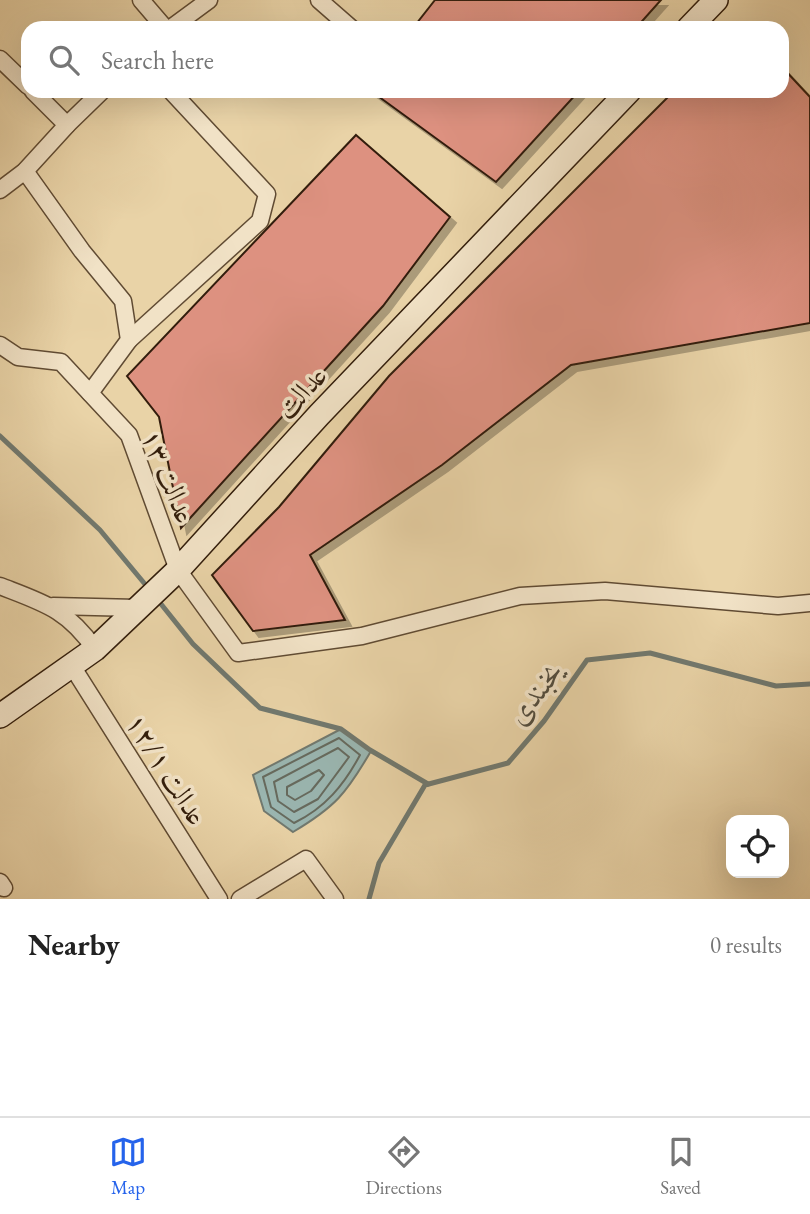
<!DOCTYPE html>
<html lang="en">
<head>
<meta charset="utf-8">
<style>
	:root { --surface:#fff; --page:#f2f2f2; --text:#222; --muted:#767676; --line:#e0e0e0; --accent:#2563eb }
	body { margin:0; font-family:"EB Garamond",Amiri,serif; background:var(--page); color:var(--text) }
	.controls { position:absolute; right:21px; bottom:21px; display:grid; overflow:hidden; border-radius:14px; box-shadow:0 7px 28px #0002 }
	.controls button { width:63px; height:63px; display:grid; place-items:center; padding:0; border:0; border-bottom:2px solid var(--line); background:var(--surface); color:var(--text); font:35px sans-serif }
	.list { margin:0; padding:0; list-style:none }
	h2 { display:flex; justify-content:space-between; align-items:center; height:91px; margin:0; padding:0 28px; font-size:30px }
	h2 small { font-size:23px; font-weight:400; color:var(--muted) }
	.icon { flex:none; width:38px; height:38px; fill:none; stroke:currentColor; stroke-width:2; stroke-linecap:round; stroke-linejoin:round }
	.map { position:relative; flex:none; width:810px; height:899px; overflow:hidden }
	.search { position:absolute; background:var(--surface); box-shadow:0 7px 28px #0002; left:21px; right:21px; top:21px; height:77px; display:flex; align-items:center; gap:18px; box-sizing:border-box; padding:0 24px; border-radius:21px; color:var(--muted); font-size:26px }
	.sheet { height:217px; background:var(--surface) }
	nav { display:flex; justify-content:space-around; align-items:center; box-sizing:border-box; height:98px; border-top:2px solid var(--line); background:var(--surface); font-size:19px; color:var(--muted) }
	nav a { display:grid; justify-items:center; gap:4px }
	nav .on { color:var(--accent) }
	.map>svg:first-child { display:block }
</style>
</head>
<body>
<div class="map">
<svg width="810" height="899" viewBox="0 0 810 899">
	<defs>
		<filter id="shadow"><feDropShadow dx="6" dy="6" stdDeviation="0" flood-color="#0004"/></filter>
	</defs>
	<rect width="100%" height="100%" fill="#e9d3a7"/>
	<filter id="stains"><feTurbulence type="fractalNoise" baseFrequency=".00286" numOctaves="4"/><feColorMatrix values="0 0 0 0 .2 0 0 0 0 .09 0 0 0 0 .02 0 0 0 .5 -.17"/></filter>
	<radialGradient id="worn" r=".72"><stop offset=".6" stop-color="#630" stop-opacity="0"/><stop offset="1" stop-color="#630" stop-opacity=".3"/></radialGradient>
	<path fill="#9ab6b1" stroke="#71796f" stroke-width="2" d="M341 729 371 751C346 794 335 807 293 832L264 811 253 775Z"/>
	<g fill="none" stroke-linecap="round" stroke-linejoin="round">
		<g stroke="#666a5e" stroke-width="2">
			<path d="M339 738 360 755C344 785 325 808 294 823L271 807 263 777Z"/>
			<polygon points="338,748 349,757 318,799 294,812 278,801 274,782"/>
			<polygon points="319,770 324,775 311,791 295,800 287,795 287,787"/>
		</g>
		<g stroke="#71796f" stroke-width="5">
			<polyline points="0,436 100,530 149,589"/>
			<polyline points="157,599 193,644 260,708 341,729 370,750 428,784"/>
			<polyline points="369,899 379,863 425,785 508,763 544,721 587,660 650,653 776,686 810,684"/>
		</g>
	</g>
	<g fill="#dd9180" stroke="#331e0c" stroke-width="2" filter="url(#shadow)">
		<polygon points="435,0 661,0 636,28 413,28"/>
		<polygon points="782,67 810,97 810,323 571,365 442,465 310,555 345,620 253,631 212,575 279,507 389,376 674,91 782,91"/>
		<polygon points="371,91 579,91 496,182"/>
		<polygon points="356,135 450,217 383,306 181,528 159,417 127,376"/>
	</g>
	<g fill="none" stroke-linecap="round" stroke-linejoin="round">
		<defs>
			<g id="street">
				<polyline points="141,0 165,28"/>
				<polyline points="319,0 351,28"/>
				<polyline points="171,28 209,0"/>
				<polyline points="0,59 28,86"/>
				<polyline points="67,125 102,91"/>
				<polyline points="25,171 82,251 123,301 129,340 90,393"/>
				<polyline points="0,190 25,171 67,125 33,91"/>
				<polyline points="129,340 260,221 267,194 171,91"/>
				<polyline points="0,345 18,357 61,362 129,435 178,570 238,653 362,636 520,596 605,591 778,606 810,603"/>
				<path d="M0 586C44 603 67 609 95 649"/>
				<polyline points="53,606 137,608"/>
				<polyline points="72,666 219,899"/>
				<polyline points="0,882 4,888"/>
				<polyline points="240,899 306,859 335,899"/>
			</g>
			<g id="secondary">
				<polyline points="689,28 716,0"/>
				<polyline points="0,716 95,649 178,570 319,415 629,91"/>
			</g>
		</defs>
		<use href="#street" stroke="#604b33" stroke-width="19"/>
		<use href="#secondary" stroke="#331e0c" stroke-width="26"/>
		<use href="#street" stroke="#f1e2c6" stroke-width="16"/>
		<use href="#secondary" stroke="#f1e2c6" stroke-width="23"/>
	</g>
	<g text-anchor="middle" stroke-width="7" stroke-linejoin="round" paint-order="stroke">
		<g font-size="28" fill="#331e0c" stroke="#f1e2c6">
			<text transform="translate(301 392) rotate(-47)" y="10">عدالت</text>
			<text transform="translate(169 476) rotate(68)" y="10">عدالت ۱۳</text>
			<text transform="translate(167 769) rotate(58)" y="10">عدالت ۱۲/۱</text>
		</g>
		<g font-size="30" font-style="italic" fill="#524c3e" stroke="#f1e2c6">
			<text transform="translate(535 693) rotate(-53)" y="10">یخبندی</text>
		</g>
	</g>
	<rect width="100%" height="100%" filter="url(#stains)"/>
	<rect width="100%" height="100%" fill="url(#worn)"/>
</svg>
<div class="controls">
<button><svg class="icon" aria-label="locate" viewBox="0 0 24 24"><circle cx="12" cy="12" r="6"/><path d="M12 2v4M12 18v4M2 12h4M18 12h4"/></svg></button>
</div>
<div class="search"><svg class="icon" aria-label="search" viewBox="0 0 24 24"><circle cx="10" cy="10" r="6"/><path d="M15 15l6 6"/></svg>Search here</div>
</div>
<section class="sheet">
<h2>Nearby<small>0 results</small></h2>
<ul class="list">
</ul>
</section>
<nav>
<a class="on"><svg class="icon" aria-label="map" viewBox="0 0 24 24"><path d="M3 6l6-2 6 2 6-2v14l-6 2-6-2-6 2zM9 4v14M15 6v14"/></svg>Map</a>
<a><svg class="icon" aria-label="directions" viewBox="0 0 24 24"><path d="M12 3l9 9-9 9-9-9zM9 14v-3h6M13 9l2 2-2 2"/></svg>Directions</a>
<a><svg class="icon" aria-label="saved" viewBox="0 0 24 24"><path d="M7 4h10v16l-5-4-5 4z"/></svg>Saved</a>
</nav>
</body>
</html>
